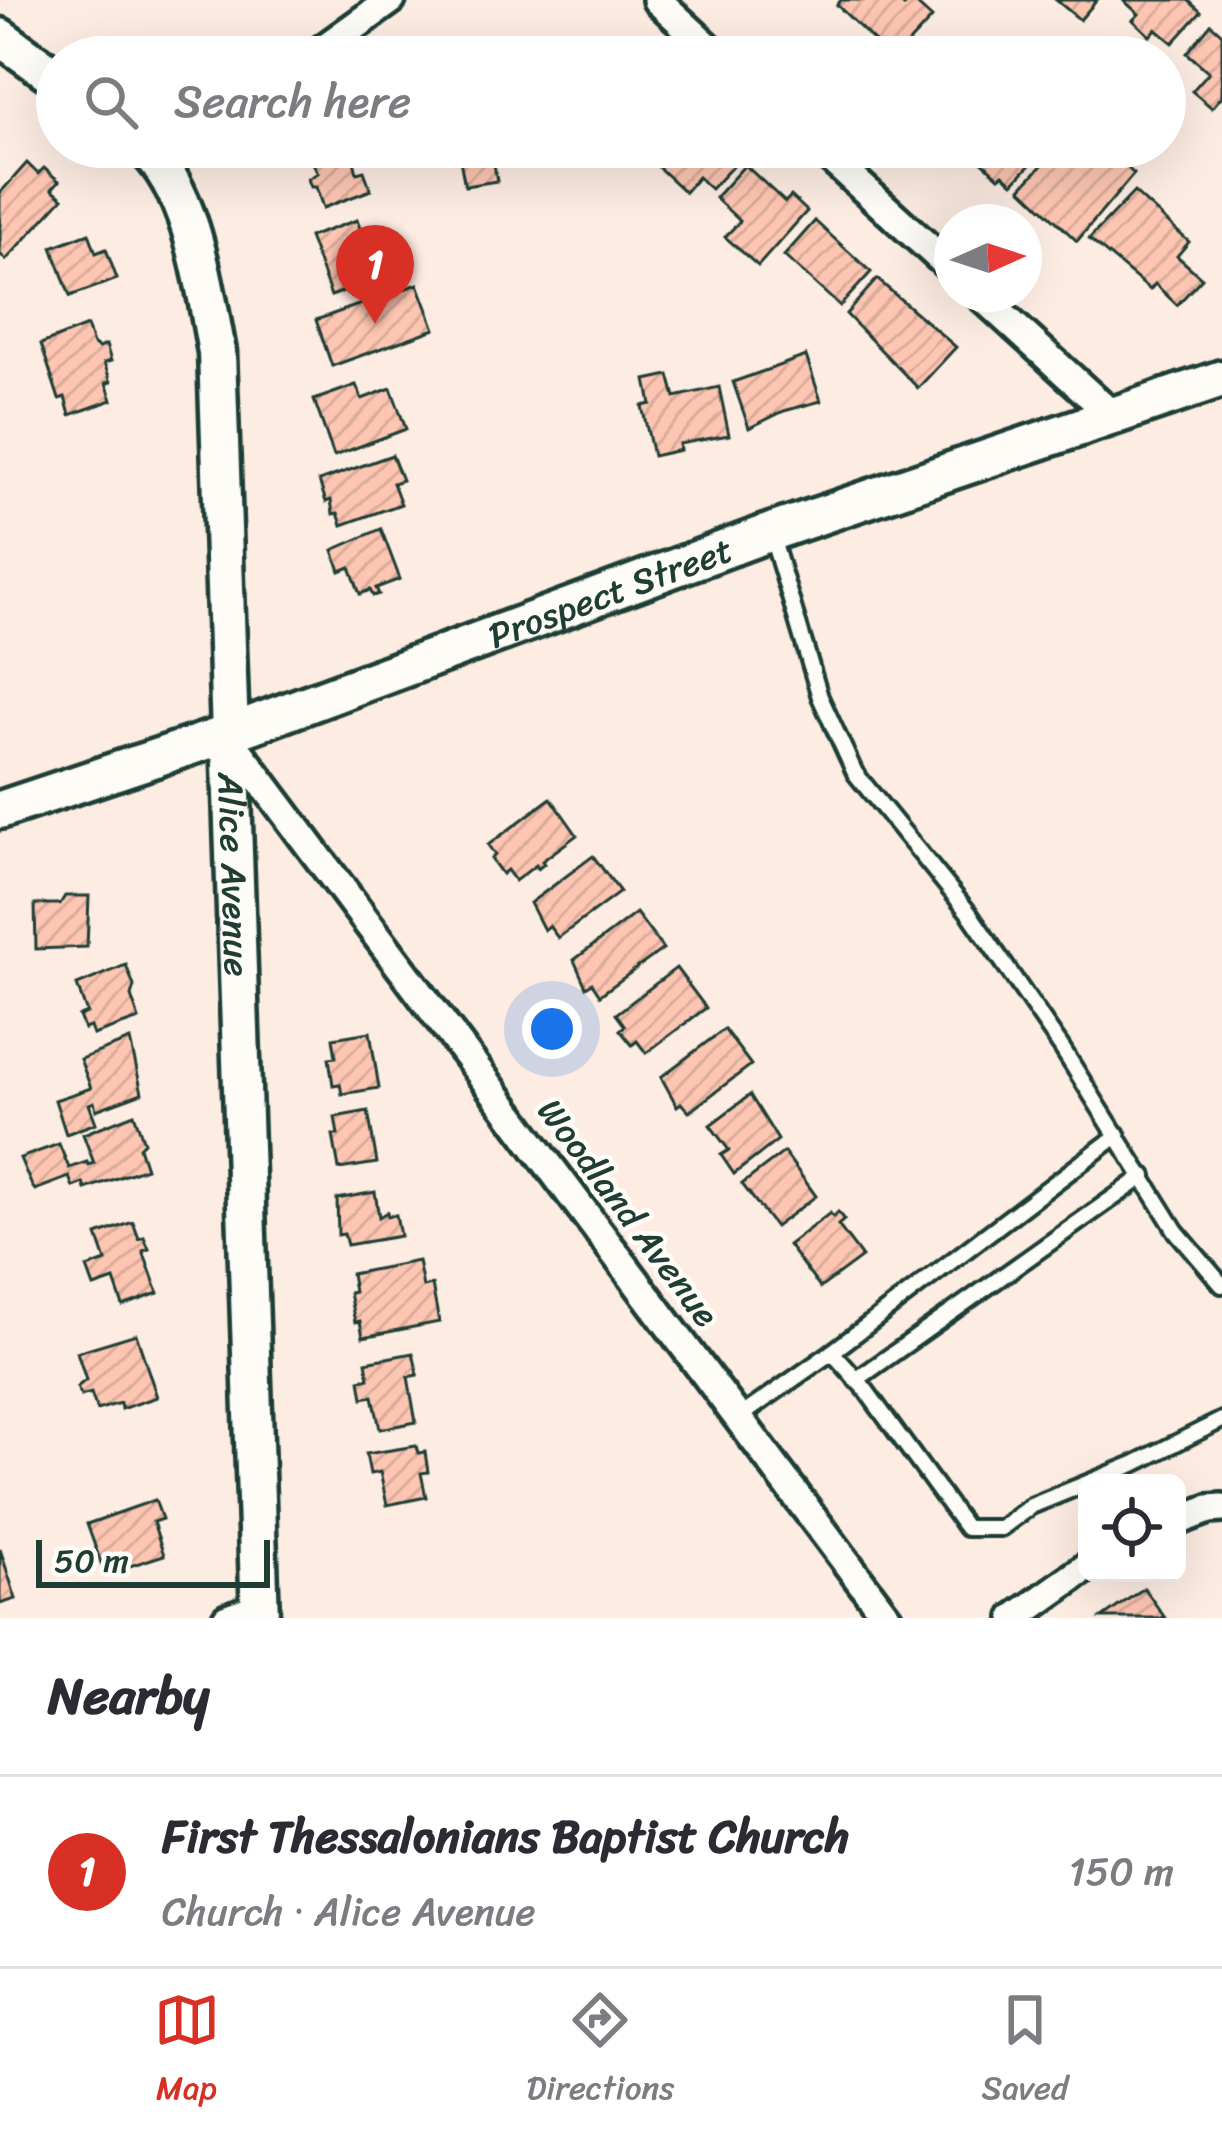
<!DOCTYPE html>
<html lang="en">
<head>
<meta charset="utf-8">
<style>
	:root { --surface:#fff; --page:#f2f2f3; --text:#2b2b33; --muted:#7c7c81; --line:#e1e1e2; --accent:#d93025 }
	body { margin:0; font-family:Sriracha,sans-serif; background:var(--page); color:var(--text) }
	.controls { position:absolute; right:36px; bottom:36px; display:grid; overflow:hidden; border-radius:18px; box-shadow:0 12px 48px #0002 }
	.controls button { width:108px; height:108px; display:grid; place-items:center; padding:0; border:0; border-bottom:3px solid var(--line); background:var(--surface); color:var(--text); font:60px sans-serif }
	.compass { position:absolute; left:934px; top:204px; width:108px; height:108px; border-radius:50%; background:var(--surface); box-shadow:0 12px 48px #0002; rotate:87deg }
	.scale { position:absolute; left:36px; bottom:30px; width:234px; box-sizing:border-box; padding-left:12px; border:6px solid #1f3d34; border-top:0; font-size:33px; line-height:42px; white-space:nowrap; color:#1f3d34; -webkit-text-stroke:9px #fdfcf7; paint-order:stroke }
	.you { position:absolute; left:552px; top:1029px; width:42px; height:42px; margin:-30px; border:9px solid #fff; border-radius:50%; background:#1a73e8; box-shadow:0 0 0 18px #1a73e833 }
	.badge { display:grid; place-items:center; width:78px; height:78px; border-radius:50%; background:var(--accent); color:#fff; font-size:39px; font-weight:700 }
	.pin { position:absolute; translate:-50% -99px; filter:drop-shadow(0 3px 6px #0008) }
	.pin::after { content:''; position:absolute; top:63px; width:42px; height:36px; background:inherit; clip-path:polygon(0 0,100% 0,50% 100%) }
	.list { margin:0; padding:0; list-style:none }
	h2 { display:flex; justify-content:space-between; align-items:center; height:156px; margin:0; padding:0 48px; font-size:51px }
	h2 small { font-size:39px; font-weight:400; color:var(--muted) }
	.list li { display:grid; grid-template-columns:78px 1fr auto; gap:36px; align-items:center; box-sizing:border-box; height:192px; padding:0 48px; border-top:3px solid var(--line) }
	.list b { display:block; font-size:45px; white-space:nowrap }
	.list p { margin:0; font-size:39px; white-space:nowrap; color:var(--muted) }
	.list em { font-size:39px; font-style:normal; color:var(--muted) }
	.icon { flex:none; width:66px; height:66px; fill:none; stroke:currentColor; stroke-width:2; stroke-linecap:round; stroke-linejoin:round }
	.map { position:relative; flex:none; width:1222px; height:1618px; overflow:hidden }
	.search { position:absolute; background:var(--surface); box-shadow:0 12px 48px #0002; left:36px; right:36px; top:36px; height:132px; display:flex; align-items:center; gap:30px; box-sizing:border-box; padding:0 42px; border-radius:66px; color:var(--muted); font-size:45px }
	.sheet { height:348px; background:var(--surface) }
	nav { display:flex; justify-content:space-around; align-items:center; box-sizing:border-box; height:168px; border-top:3px solid var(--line); background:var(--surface); font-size:33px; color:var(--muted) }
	nav a { display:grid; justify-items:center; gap:6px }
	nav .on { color:var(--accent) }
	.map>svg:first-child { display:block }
</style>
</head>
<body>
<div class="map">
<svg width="1222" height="1618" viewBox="0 0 1222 1618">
	<defs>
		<pattern id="building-hatch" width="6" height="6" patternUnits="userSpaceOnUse" patternTransform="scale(3)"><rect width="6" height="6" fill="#fec6b2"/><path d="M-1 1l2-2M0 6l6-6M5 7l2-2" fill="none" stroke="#d9ab9a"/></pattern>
	</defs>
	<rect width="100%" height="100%" fill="#fdece2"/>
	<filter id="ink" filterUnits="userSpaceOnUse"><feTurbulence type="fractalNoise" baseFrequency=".00833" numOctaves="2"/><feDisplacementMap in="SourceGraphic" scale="24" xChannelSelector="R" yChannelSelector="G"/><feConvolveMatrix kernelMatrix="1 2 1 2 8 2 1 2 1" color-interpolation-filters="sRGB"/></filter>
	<g filter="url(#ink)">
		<g fill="url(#building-hatch)" stroke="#1f3d34" stroke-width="3">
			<polygon points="841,0 897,0 904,6 912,0 932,18 896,57 877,57 868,49 875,42 837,5"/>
			<polygon points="1056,0 1097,0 1080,20"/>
			<polygon points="1123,0 1188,0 1201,12 1173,43 1156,29 1150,36 1133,20 1139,14"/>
			<polygon points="1211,24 1222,34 1222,96 1212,108 1192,91 1209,72 1187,53"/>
			<polygon points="548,45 550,57 495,57 495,54"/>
			<polygon points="344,147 351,149 357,173 364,171 371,190 323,208 316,187 311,187 308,179 318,173 313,163"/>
			<polygon points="468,147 491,147 497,181 465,186 460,160 470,158"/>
			<polygon points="667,147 738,147 745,153 711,189 698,177 685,192 658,167 672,151"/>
			<polygon points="1047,147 1013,183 1003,174 999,177 967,148"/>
			<polygon points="1059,147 1083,147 1103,166 1113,155 1134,174 1077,241 1021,188"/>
			<polygon points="27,163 38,174 44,168 59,181 52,189 63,198 6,260 0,254 0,193"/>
			<polygon points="745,165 785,202 791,196 807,211 758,266 725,237 740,221 715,198"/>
			<polygon points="1134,192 1189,242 1177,256 1202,278 1177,305 1155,284 1150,290 1089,239"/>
			<polygon points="357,220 378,279 331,296 309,237"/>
			<polygon points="815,221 871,272 840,306 784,256"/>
			<polygon points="89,233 96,253 106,249 117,279 70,296 52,247"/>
			<polygon points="877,279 956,347 918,388 846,314"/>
			<polygon points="418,284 435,329 332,366 316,320"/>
			<polygon points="87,326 93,344 98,348 106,345 111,361 104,363 111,382 106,383 112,400 70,415 65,397 59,399 41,344"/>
			<polygon points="806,356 821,401 784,411 749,428 733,382"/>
			<polygon points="669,375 675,397 719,387 729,435 679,444 680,450 653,456 642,406 651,404 646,380"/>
			<polygon points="356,385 362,399 391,388 406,429 334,456 314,400"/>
			<polygon points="392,455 402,480 393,483 401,504 342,525 338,513 333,514 331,500 326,502 319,481"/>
			<polygon points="381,529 400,579 376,588 379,594 373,596 370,590 360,594 350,567 340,571 333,550"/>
			<polygon points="551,798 577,835 542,861 544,864 538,869 536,865 515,881 507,870 502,874 491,859 495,855 488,845"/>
			<polygon points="593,856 620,892 558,938 549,926 544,930 530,903"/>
			<polygon points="65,896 89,896 87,947 36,949 35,904 60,904"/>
			<polygon points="636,913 663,949 600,995 592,983 586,987 574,960"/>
			<polygon points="126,965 134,986 131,996 139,1019 93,1035 90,1027 84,1029 79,1016 87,1013 77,985"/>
			<polygon points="676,968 706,1008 646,1053 637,1041 632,1045 620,1030 625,1026 616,1014"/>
			<polygon points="724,1029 751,1065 689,1112 681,1103 677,1106 661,1077"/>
			<polygon points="370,1032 379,1088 342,1094 340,1084 333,1085 329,1058 336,1057 333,1038"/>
			<polygon points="130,1040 142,1093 96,1110 94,1102 89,1104 96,1123 66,1134 55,1100 91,1088 80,1059"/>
			<polygon points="750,1095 778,1140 734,1174 721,1155 729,1150 710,1125"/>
			<polygon points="368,1111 377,1163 339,1169 333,1135 338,1135 335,1117"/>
			<polygon points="134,1114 144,1142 139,1147 146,1168 85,1189 83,1183 73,1187 69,1177 35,1190 32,1186 20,1158 59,1144 69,1168 87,1162 88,1165 94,1163 83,1134"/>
			<polygon points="784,1152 816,1196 775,1227 742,1184"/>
			<polygon points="375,1192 379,1217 387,1212 388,1216 396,1215 400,1236 347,1245 344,1234 338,1235 337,1199"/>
			<polygon points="838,1212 844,1220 838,1225 862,1257 820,1288 788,1245 830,1213 833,1217"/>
			<polygon points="133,1222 139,1239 144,1237 149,1249 143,1251 158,1293 123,1306 114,1280 94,1287 87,1268 106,1261 97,1235"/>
			<polygon points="418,1261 423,1287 432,1285 439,1322 363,1337 360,1321 355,1322 349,1293 354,1292 351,1274"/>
			<polygon points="136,1334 157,1397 121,1409 120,1403 97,1410 91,1393 81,1396 77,1387 86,1380 77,1352"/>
			<polygon points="413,1353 418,1375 408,1377 416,1422 380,1429 373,1396 363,1398 360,1380 369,1378 366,1362"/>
			<polygon points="416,1446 418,1453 425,1452 428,1472 421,1473 426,1497 387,1505 380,1472 370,1474 366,1454"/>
			<polygon points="155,1500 162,1519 153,1522 164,1555 105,1574 87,1524"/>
			<polygon points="0,1549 16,1599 0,1604"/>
			<polygon points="1144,1588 1165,1618 1102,1618"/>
		</g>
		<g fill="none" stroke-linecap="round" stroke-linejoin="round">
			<defs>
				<g id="service">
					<polyline points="772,537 820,697 855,773 969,913 1062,1048 1176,1231 1222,1285"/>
					<polyline points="1118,1135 832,1352 865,1389 966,1528 1001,1528 1031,1506 1134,1464 1222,1420"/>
					<polyline points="856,1380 1144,1176"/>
					<polyline points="738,1418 832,1352"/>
				</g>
				<g id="minor">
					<polyline points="657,0 719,57"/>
					<polyline points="312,57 391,0"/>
					<polyline points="818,147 952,269"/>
					<polyline points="163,164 186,147"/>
					<polyline points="979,294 1115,418"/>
					<polyline points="229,738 888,1618"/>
					<polyline points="1177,1521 1209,1509 1222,1508"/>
					<polyline points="227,1618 259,1607"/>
					<polyline points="1015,1618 1087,1567"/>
				</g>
				<g id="tertiary">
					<polyline points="0,37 57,78"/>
					<path id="s1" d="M144 147C193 191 205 289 217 352L260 1618"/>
					<path id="s2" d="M0 810 227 734 771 532 1222 379"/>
				</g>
			</defs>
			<use href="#service" stroke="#1f3d34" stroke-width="22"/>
			<use href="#minor" stroke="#1f3d34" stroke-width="36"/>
			<use href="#tertiary" stroke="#1f3d34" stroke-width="45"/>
			<use href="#service" stroke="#fdfcf7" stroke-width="14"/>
			<use href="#minor" stroke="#fdfcf7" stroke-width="27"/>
			<use href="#tertiary" stroke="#fdfcf7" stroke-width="36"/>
		</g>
	</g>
	<g text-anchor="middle" stroke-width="9" stroke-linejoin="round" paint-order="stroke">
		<g font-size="36" fill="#1f3d34" stroke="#fdfcf7">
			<text dy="13" stroke="none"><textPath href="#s2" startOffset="648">Prospect Street</textPath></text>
			<text dy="13" stroke="none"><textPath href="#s1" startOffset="744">Alice Avenue</textPath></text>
			<text transform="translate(629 1212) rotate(53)" y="13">Woodland Avenue</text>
		</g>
	</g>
</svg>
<div class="controls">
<button><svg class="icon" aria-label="locate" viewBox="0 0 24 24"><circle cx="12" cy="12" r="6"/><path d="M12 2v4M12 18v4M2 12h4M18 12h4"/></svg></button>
</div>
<svg class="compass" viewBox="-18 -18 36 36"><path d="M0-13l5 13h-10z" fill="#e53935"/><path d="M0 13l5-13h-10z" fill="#7c7c81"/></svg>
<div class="scale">50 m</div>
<div class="you"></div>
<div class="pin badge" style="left:375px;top:324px">1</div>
<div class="search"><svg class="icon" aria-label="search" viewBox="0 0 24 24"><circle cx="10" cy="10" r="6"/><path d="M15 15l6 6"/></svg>Search here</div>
</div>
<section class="sheet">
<h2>Nearby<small></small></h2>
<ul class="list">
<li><span class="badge">1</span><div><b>First Thessalonians Baptist Church</b><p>Church · Alice Avenue</p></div><em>150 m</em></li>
</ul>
</section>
<nav>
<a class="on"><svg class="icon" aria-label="map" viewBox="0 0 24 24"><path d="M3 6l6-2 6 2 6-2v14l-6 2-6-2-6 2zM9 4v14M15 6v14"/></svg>Map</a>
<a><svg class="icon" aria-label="directions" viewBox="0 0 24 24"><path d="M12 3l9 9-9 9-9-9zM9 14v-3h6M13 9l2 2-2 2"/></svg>Directions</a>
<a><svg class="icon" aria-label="saved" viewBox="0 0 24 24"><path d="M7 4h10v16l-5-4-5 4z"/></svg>Saved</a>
</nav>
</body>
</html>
